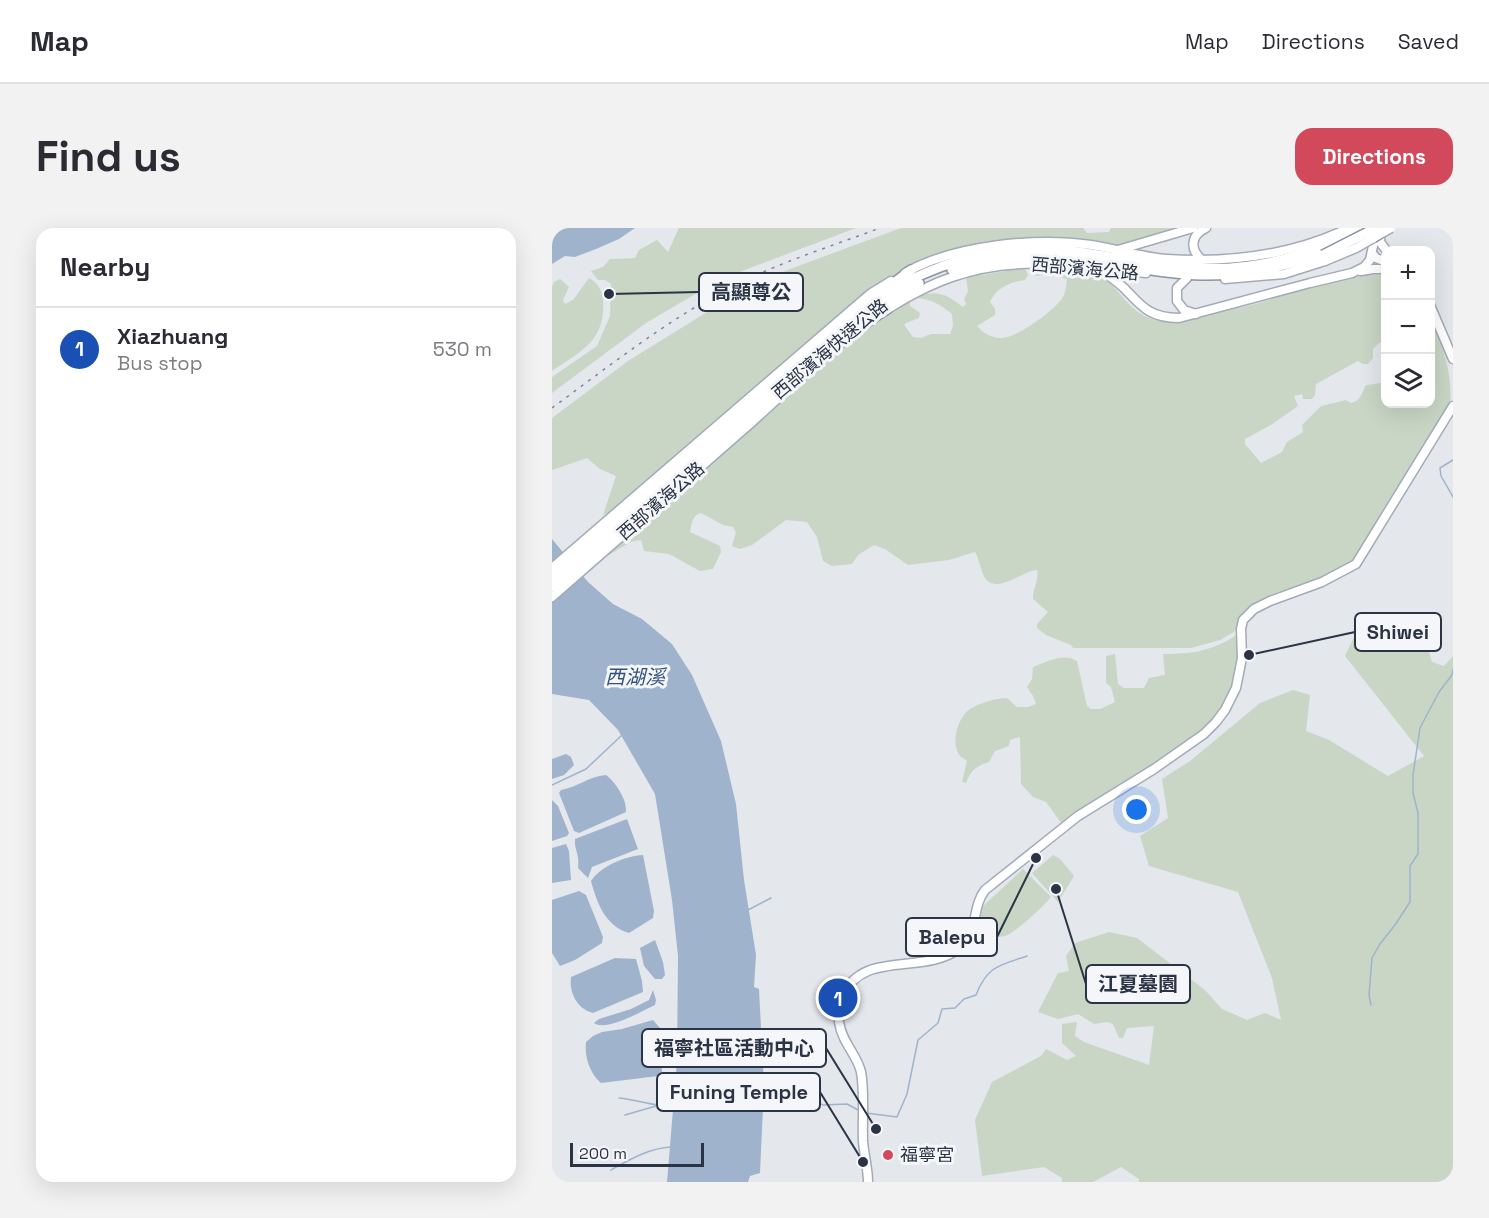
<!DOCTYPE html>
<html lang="en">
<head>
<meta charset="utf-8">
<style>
	:root { --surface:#fff; --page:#f2f2f3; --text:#2b2b33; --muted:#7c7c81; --line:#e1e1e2; --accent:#d1495b }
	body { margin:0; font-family:"Space Grotesk","Noto Sans TC",sans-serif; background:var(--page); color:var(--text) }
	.controls { position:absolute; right:18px; top:18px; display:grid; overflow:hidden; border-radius:12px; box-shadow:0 6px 24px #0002 }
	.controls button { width:54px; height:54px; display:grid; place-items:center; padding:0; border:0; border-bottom:2px solid var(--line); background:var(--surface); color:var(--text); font:30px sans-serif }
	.scale { position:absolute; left:18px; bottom:15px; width:134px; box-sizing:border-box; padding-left:6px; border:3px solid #2b3445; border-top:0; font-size:16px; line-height:21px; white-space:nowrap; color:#2b3445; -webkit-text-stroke:4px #f4f6f9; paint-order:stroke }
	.you { position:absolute; left:585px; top:582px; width:21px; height:21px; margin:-15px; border:4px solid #fff; border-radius:50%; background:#1a73e8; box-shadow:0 0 0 9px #1a73e833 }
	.badge { display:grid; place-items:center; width:39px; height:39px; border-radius:50%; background:var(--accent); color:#fff; font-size:20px; font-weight:700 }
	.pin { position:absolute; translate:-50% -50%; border:3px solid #fff; box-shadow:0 2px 6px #0006 }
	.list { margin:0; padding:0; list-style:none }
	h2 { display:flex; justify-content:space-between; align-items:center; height:78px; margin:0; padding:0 24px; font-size:26px }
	h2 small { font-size:20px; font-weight:400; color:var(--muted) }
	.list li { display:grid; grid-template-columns:39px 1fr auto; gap:18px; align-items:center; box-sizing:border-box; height:84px; padding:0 24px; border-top:2px solid var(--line) }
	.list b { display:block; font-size:22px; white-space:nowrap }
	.list p { margin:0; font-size:20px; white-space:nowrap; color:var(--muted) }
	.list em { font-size:20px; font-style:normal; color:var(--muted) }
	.icon { flex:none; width:33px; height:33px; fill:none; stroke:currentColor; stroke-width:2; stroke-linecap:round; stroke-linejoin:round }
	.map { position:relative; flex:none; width:901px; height:954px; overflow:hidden; border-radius:18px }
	header { display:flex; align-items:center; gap:36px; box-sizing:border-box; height:84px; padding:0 30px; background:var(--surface); border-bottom:2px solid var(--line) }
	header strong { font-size:28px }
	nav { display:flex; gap:33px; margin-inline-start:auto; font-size:21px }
	.intro { display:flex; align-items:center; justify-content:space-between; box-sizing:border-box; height:144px; padding:0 36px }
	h1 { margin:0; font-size:42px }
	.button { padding:15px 27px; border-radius:18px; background:var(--accent); color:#fff; font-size:21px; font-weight:700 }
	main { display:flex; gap:36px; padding:0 36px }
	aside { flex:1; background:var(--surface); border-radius:18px; box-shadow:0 6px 24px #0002 }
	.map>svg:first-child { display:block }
</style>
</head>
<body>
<header>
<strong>Map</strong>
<nav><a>Map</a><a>Directions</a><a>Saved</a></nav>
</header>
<div class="intro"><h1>Find us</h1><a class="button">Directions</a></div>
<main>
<aside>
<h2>Nearby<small></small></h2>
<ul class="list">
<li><span class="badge" style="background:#1a4fb4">1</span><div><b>Xiazhuang</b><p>Bus stop</p></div><em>530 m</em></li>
</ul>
</aside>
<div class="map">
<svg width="901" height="954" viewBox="0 0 901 954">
	<rect width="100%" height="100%" fill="#e4e7ec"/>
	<g fill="#c9d6c5">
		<polygon points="127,0 304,0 169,51 94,95 0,165 0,149 45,118 58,88 59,56 53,52 46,52 39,43 51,39 58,31 83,30 87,22 105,12 116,24"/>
		<polygon points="349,0 531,0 535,5 557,4 559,0 634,0 570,18 373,33 339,50 301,74 67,281 51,287 64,248 48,241 35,230 0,242 0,190 76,133 189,63 238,41"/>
		<path d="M485 39C502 40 530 38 544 45 570 58 575 89 610 93 628 95 646 88 664 84 674 81 685 81 695 78 741 67 786 46 833 46V113L827 115 821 121V130L816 136H811L806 133 764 156 763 167 760 171H751L750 166 742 168 746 178 719 197 693 211V216L709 235 730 224 735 214 751 204 750 197 769 178 794 172 799 175C808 173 810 166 813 158 820 155 826 157 833 153L834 176H878L879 97H882C892 123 901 149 898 178L807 329 798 337 787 342 704 377 682 404 668 412 639 420H521L519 417 494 407 485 400V396L496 384 481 371C481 360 487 352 485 342 472 342 444 367 433 350 428 342 428 332 423 324L397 332 356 337 333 321 322 317 306 327 300 336 280 338 271 333 265 309 255 294 234 292 200 317 188 321 180 318 184 304 181 299 171 297 149 285C139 288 140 296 138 304L168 318 169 324 161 341 148 343 117 326 92 323 89 312 79 314 55 328 63 317 83 302 243 158 271 139 301 109 351 72 358 73V78L368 85 367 90 354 95 352 97 361 109 369 110 379 106H398L401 98 400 86C388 76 379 71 363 70 384 61 393 65 411 79L414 76 412 71 416 63 414 50 469 40 474 42 476 47 473 52C458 54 445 59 438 74L443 81V87L425 98C431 105 439 110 449 110 464 111 503 82 511 69 514 64 514 57 515 51L499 46 483 48V41Z"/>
		<path d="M37 50C46 55 50 62 51 72 54 113 29 123 0 143V59L2 54 8 51 17 59 11 72 13 76 21 72Z"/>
		<polygon points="824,392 840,392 869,397 880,434 892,438 901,428 901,954 587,954 587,951 569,939 541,954 510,954 510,950 492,939 430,948 423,892 440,854 489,828 494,821 515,832 524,828 510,815 510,796 525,794 523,808 532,814 597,837 602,798 575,800 571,810 567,810 561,796 555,794 542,796 526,786 506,791 486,784 506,745 517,743 514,728 523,715 557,704 585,710 653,762 670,781 695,792 713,785 729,792 720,750 686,664 597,638 588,608 616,590 610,551 638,533 708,475 741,462 758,467 754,503 777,512 836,548 872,528 793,428 804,405"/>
		<path d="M685 407 690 408 684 462 655 498 593 544 510 596 494 574 481 569 469 556 468 509 458 512 457 518 443 523 437 534C424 538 419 542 414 555L410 554 415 533C413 531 410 530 408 528 398 515 406 489 418 481 428 475 443 470 455 470L465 479H476L484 476 481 468 475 459 480 451 481 439C494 434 512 424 525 433L535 478 539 481H548L563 474 559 459 554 455V428L563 426 566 456 572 460H592L597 450 613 447 611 426C642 426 659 423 685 407Z"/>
		<polygon points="501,627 508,631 522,648 506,674 480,645"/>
		<path d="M471 641 499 669C492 678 463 705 453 708 445 710 445 707 434 712L426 703 430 679Z"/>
	</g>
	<g fill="#9fb4cc">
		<polygon points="0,0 83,0 67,11 44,21 23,29 13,28 0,36"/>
		<polygon points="0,311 36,354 61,376 90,391 120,416 140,447 169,513 184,576 192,652 204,727 202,759 207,761 212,858 208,945 198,948 196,954 115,954 125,833 126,728 120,672 103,566 66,502 37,472 0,466"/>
		<polygon points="14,526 19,529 22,537 12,547 0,551 0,531"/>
		<path d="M54 547C64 555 75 571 74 584L27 605 22 603 7 565 9 562C26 559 35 549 54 547Z"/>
		<polygon points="0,572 6,578 17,605 15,608 0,613"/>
		<path d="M75 591 86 621 40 639 36 650 26 640C28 626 22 622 23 611Z"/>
		<polygon points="14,616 17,623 19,652 0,655 0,620"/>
		<path d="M91 627 102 683 101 690 77 705C53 698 45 675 39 653 49 638 73 628 91 627Z"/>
		<polygon points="27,663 34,667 51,709 50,715 23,732 8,738 0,725 0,672"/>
		<polygon points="103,712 111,734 113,747 110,751 103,751 92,738 88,720"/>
		<path d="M63 730 84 731 90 753 91 764 41 785C25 781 17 765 19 749Z"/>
		<path d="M101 762 104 772 103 777C90 783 54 804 42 795L47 791 79 781 97 772Z"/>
		<path d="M101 792 108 800 110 845 106 848 49 855C38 846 32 828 34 814L41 808 50 804 70 801Z"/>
	</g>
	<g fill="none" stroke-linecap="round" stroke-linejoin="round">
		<g stroke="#9fb4cc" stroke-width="1.5">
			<polyline points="901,232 888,240 889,248 901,269"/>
			<polyline points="0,557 34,541 69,508"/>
			<polyline points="196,682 219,670"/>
			<polyline points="819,777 817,767 820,730 828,716 843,697 858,674 858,638 866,626 866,585 861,565 861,547 868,500 887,464 900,447 901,441"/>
			<polyline points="212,857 225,855 241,869 254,869 271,877 295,876 306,882"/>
			<path d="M67 870C85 872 103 878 121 879"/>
			<path d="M314 885 345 889 355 866 366 812 386 795 390 781 403 780 412 771 424 767C435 738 448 737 475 728"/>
			<polyline points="73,887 104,878"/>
			<path d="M59 942C77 932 97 920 119 919"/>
		</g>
		<defs>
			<g id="major">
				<polyline points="829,0 828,14 834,22"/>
				<polyline points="566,22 641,0"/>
				<polyline points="820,25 824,30 834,34"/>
				<path d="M650 32C637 21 639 7 654 0"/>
				<path d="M547 40C555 47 565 53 573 61 591 80 599 90 627 90L758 55 800 45 812 39 818 32 824 4"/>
				<polyline points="809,43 821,41 834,41"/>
				<path d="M353 45C402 17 484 9 539 17 565 21 590 29 615 31 678 35 741 27 797 0"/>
				<polyline points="635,50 625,60 625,73 632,82 644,86"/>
				<polyline points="673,51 732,46 773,33"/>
				<polyline points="878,77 901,131"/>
				<polyline points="0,340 318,66 339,53"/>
				<path d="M0 369C66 311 133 253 199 195 259 141 323 76 400 49 466 26 528 38 594 45"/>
				<path d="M316 954C316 940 312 927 311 913 310 891 313 866 309 844 305 826 290 815 287 794 286 784 287 777 291 768 310 721 373 748 408 720 427 705 419 680 433 662L526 588 602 541 652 506 664 494 673 482 684 460 690 430 689 401 691 392 702 381 718 373 770 354 804 336 901 178"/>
			</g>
			<g id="highway">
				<path d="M400 42C436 31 474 25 513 29 558 33 603 46 649 47 691 48 731 38 771 27"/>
				<polyline points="335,60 359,42"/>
				<polyline points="316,92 335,81"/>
				<path d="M0 349 281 105C294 94 307 83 320 74 361 46 414 26 464 21 498 18 526 24 559 29 587 32 616 37 644 40 701 44 762 27 810 0"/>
				<polyline points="0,359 287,110 326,79 367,55"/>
			</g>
		</defs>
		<use href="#major" stroke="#a3abb8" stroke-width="11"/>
		<use href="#highway" stroke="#8b94a3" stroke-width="12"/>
		<use href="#major" stroke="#fff" stroke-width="8"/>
		<use href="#highway" stroke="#fff" stroke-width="9"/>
		<path stroke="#7d8696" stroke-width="1.5" stroke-dasharray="3 6" stroke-linecap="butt" d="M0 180C57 138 113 94 175 61 223 36 277 19 328 0"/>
		<defs>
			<polyline id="major-bridge" points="773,33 804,20 839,0"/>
			<g id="highway-bridge">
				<polyline points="821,10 834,0"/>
				<polyline points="771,27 824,0"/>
			</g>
		</defs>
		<use href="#major-bridge" stroke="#a3abb8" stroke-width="11" stroke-linecap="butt"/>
		<use href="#highway-bridge" stroke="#8b94a3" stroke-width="12" stroke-linecap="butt"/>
		<use href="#major-bridge" stroke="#fff" stroke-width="8"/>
		<use href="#highway-bridge" stroke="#fff" stroke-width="9"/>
	</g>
	<circle fill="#d1495b" stroke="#f4f6f9" stroke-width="2" cx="336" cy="927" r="6"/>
	<g text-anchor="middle" stroke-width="6" stroke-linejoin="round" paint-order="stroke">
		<g font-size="18" fill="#2b3445" stroke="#f4f6f9">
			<text transform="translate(533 41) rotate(5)" y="6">西部濱海公路</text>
			<text transform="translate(278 121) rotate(-40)" y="6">西部濱海快速公路</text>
			<text transform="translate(109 273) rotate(-41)" y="6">西部濱海公路</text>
		</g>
		<g font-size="18" fill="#2b3445" stroke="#f4f6f9" text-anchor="start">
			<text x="348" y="933">福寧宮</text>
		</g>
		<g font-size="20" font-style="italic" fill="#34527a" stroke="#f4f6f9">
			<text x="83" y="456">西湖溪</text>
		</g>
	</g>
	<path fill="none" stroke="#2b3445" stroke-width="2" d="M57 66L147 64M697 427L803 404M484 630L445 709M504 661L534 756M324 901L274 820M311 934L268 864"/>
	<g fill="#2b3445" stroke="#f4f6f9" stroke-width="2">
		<circle cx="57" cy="66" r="6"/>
		<circle cx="697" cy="427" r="6"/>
		<circle cx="484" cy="630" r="6"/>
		<circle cx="504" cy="661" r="6"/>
		<circle cx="324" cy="901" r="6"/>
		<circle cx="311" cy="934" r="6"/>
	</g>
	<g fill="#f4f6f9" stroke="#2b3445" stroke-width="2">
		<rect x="147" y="45" width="104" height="38" rx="6"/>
		<rect x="803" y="385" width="86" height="38" rx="6"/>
		<rect x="354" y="690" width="91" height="38" rx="6"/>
		<rect x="534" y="737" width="104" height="38" rx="6"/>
		<rect x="90" y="801" width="184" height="38" rx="6"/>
		<rect x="105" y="845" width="163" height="38" rx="6"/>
	</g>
	<g font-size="20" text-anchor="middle" font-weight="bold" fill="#2b3445">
		<text x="199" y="71">高顯尊公</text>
		<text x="846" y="411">Shiwei</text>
		<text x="400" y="716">Balepu</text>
		<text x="586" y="763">江夏墓園</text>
		<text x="182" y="827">福寧社區活動中心</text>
		<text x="187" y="871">Funing Temple</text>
	</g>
</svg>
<div class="controls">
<button>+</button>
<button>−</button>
<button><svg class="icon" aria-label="layers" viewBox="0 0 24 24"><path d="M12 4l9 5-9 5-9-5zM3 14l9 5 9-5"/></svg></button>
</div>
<div class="scale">200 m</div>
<div class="you"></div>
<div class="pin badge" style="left:286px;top:770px;background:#1a4fb4">1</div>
</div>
</main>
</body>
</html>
